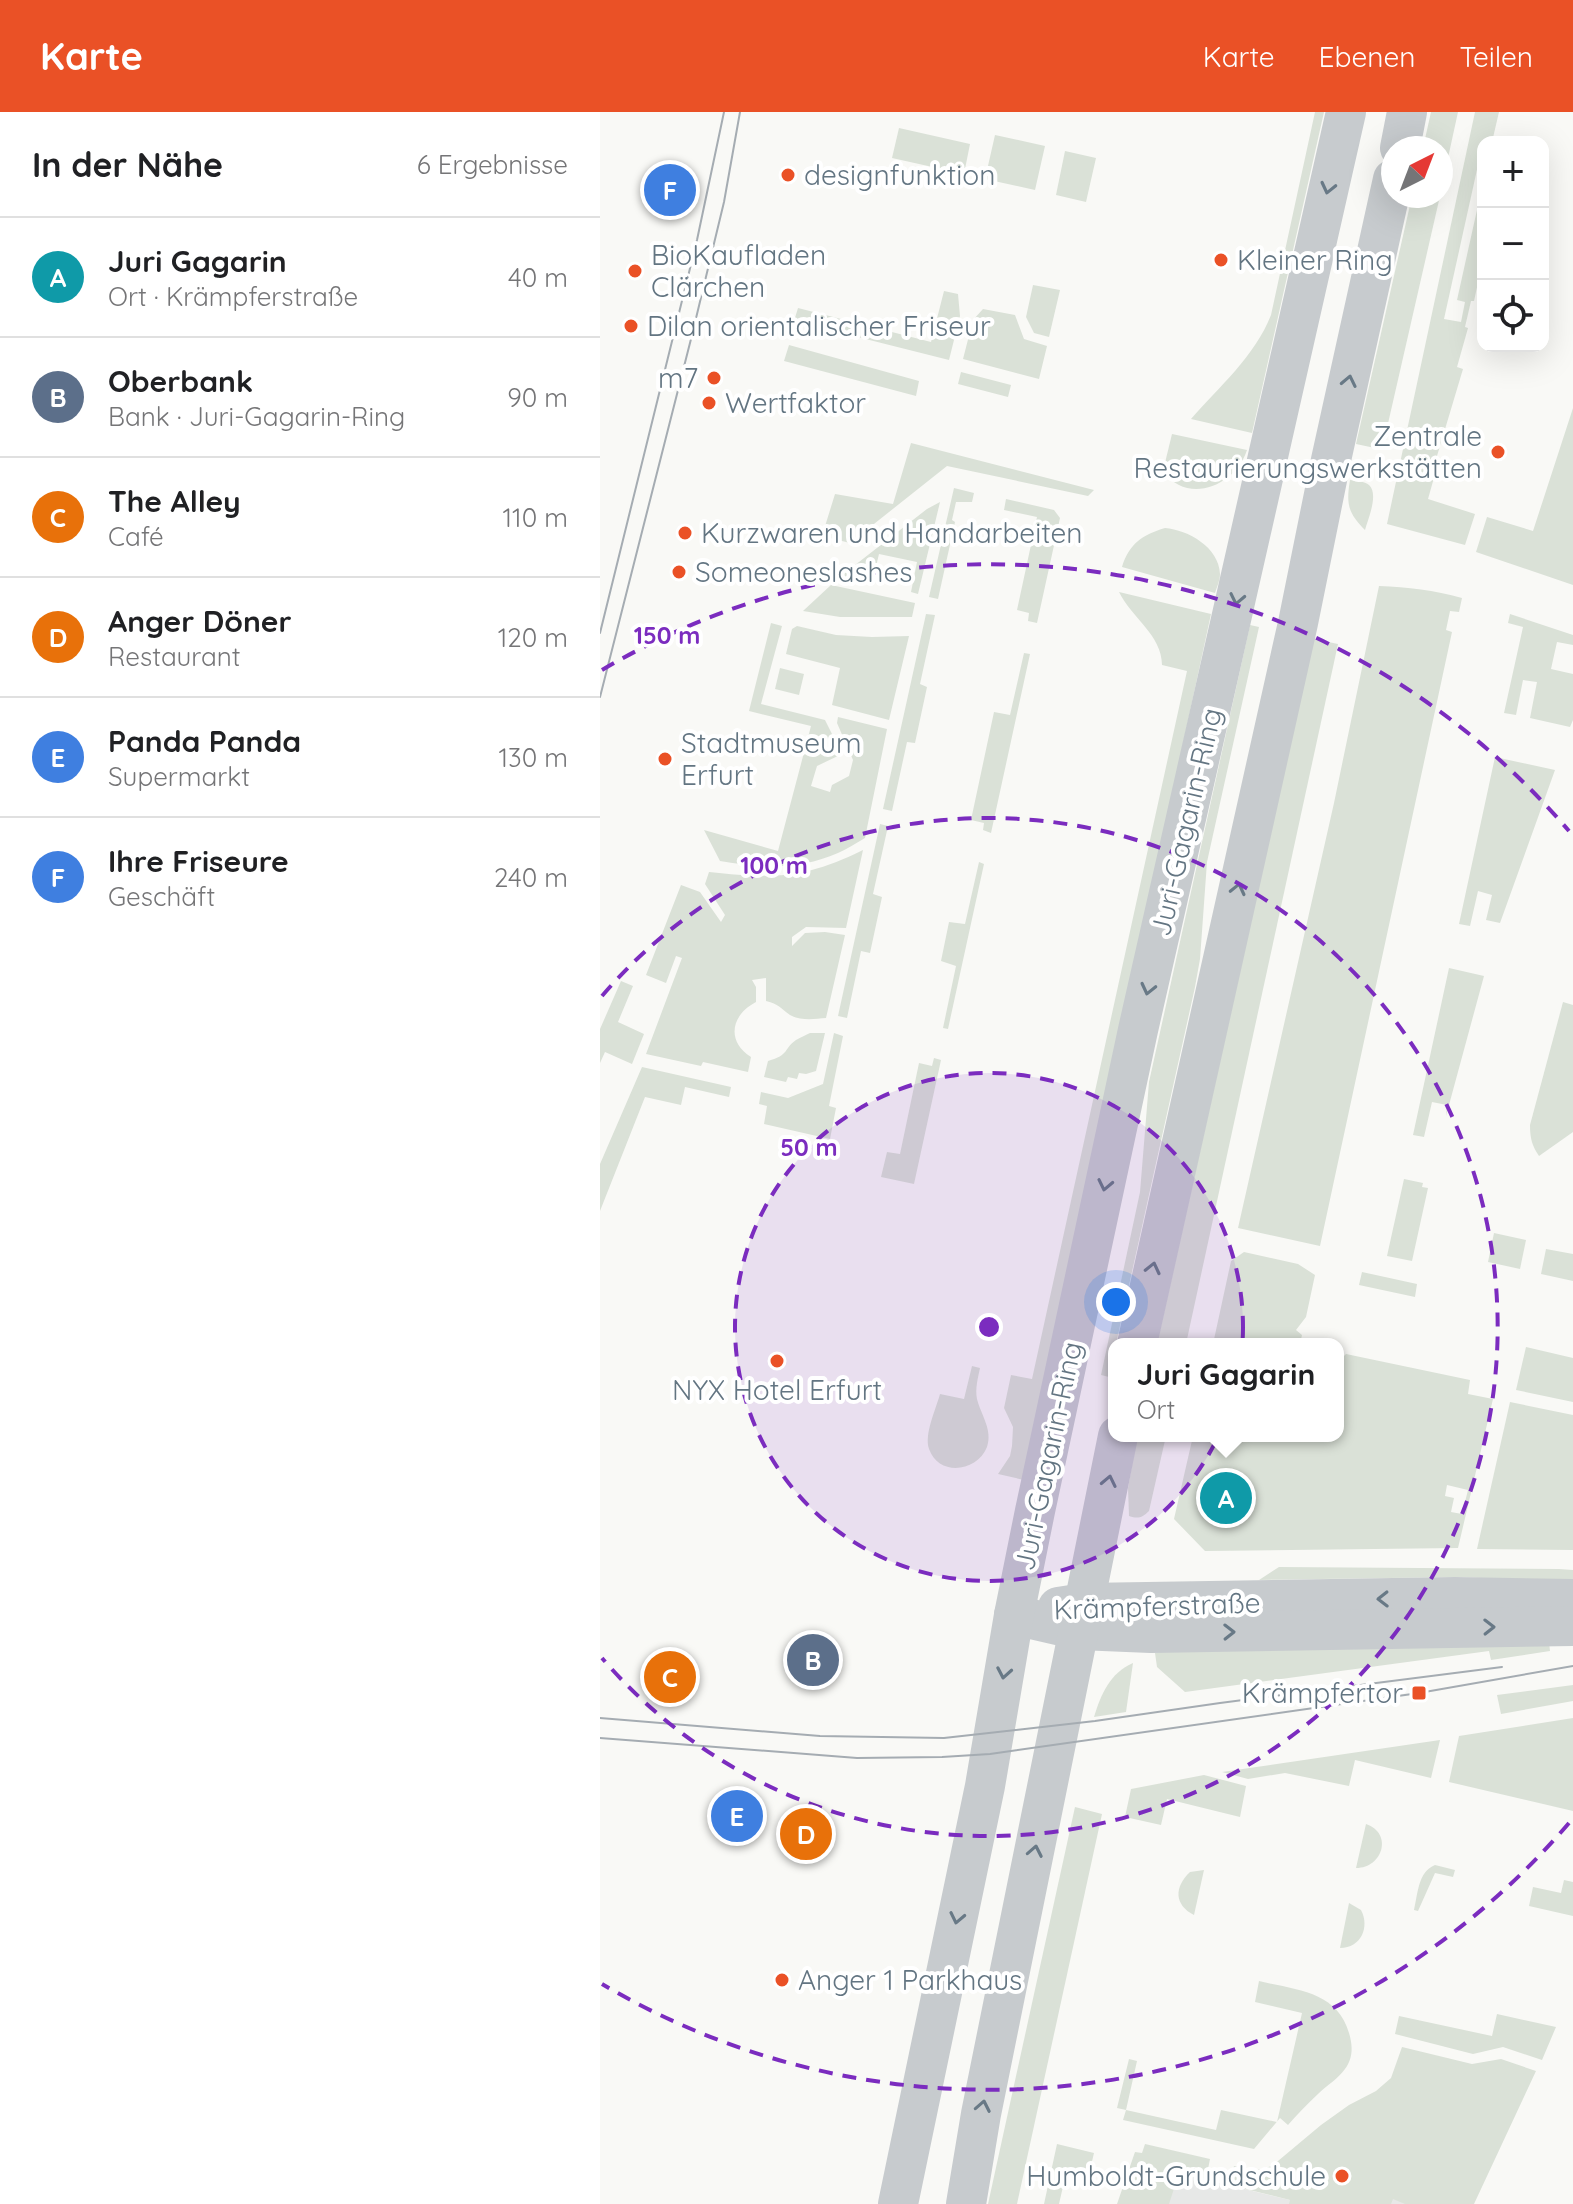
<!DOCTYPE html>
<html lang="de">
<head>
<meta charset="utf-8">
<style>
	:root { --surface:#fff; --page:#f2f2f2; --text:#202124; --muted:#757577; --line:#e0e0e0; --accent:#ea5126 }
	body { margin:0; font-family:Quicksand,sans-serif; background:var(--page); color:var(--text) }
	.controls { position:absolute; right:24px; top:24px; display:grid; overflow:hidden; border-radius:16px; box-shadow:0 8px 32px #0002 }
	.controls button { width:72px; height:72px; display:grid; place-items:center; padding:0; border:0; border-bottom:2px solid var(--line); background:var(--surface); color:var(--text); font:40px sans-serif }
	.compass { position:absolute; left:781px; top:24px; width:72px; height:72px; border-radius:50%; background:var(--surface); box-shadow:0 8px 32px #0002; rotate:42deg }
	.you { position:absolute; left:516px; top:1190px; width:28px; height:28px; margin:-20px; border:6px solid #fff; border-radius:50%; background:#1a73e8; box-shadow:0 0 0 12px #1a73e833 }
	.badge { display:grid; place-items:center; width:52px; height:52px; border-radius:50%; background:var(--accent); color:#fff; font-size:26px; font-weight:700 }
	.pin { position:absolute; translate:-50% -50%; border:4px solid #fff; box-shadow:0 2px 8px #0006 }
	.popup { position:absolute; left:508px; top:1226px; width:236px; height:104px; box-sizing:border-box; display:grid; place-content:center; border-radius:16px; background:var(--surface); filter:drop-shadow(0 2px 6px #0005); font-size:26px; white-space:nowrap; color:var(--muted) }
	.popup b { font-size:30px; color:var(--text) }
	.popup::after { content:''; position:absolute; left:50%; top:100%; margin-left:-16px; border:16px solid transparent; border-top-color:var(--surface) }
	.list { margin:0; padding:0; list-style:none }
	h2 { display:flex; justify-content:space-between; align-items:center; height:104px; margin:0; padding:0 32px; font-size:34px }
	h2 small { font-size:26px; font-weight:400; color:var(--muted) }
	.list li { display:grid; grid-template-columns:52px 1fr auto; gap:24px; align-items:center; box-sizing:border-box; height:120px; padding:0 32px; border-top:2px solid var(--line) }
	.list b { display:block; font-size:30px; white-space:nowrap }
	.list p { margin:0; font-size:26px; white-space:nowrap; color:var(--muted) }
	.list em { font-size:26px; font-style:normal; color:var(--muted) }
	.icon { flex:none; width:44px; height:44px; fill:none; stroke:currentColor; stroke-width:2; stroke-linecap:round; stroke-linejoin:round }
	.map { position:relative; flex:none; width:973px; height:2092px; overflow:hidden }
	header { display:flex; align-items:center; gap:48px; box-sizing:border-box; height:112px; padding:0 40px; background:var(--accent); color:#fff }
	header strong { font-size:38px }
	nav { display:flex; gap:44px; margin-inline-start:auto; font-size:28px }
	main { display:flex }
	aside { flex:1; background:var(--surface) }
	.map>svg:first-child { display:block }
</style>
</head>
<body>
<header>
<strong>Karte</strong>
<nav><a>Karte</a><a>Ebenen</a><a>Teilen</a></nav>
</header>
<main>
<aside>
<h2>In der Nähe<small>6 Ergebnisse</small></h2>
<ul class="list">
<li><span class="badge" style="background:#0f9aa8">A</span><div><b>Juri Gagarin</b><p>Ort · Krämpferstraße</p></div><em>40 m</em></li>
<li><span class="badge" style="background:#5c6f8a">B</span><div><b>Oberbank</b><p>Bank · Juri-Gagarin-Ring</p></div><em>90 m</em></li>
<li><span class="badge" style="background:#e8710a">C</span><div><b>The Alley</b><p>Café</p></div><em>110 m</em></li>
<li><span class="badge" style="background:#e8710a">D</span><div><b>Anger Döner</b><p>Restaurant</p></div><em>120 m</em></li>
<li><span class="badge" style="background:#3f7fe0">E</span><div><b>Panda Panda</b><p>Supermarkt</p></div><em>130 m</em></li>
<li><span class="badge" style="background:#3f7fe0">F</span><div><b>Ihre Friseure</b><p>Geschäft</p></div><em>240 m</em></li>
</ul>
</aside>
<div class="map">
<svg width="973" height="2092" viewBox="0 0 973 2092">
	<rect width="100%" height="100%" fill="#f9f9f6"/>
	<polygon fill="#e7e8e7" points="705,2040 874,2092 549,2092 566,2058 690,2088"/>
	<g fill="#dae1d7" fill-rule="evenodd">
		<path d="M715 0H724L652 321 591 307C619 275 655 244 671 203Z"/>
		<polygon points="831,0 858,0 841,78 841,36 823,36"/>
		<polygon points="875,0 899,0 892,30 883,30 883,44 880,44 844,207 861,210 865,190 857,188 883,71 883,148 874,189 871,189 865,215 868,216 857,255 863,257 834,354 837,355 828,387 875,402 865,433 787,412"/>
		<polygon points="299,16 370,32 364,62 292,46"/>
		<polygon points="395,23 445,34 435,78 385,67"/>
		<polygon points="465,39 496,46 486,90 456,83"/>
		<polygon points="812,84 840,84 784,329 775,336 756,332"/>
		<polygon points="433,173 460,178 449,225 434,221 426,205"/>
		<polygon points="344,179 358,182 360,204 349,248 194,209 198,196 331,230"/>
		<polygon points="383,197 415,203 424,227 447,234 439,267 363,247 373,208"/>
		<polygon points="189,233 319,269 316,284 184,249"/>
		<polygon points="361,260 411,273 408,285 358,272"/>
		<polygon points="973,296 973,473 876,440 887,405 933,419"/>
		<path d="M572 322 647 338C636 373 588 394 563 359Z"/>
		<polygon points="311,331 494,378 488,384 347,354 250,431 222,424 235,382 293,392"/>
		<path d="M750 368C755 369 765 369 769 373 779 382 768 407 765 418 748 401 746 392 750 368Z"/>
		<polygon points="354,376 374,381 372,390 356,390 352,408 355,410 338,487 329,485"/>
		<polygon points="406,387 454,398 460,406 437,511 428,509 429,501 417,498 437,405 404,398"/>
		<polygon points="340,390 318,482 311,480 317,450 279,442 272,471 241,464 327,397"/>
		<path d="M565 416C588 418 619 435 620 462 620 468 617 475 615 481L522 455C529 432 542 423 565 416Z"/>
		<polygon points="231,473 315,491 312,505 240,505 203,499"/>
		<path d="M779 474C808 475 834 478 862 486L859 500 850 499 846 518 852 520 720 1134 638 1116 734 691Z"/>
		<path d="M519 480 611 502 424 1368 398 1362 410 1344 412 1334 413 1315 404 1296 411 1263 432 1267 587 559 562 553C562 523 531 505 519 480Z"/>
		<polygon points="326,502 335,503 320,572 327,575 315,631 307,630 292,699 283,697"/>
		<polygon points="910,502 973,523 973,533 957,530 951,557 973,562 973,608 970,615 930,606 937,570 923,568 916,603 904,601 923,515 908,511"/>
		<path d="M171 511 182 514 161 592 225 608 242 642 217 654 211 674 230 680 232 673 249 664 253 648 237 611 238 605 287 617 265 726C256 731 247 737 238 741 200 758 159 756 120 749L104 718 178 739 211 614 149 599Z"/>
		<polygon points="650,513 659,515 607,750 600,847 595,875 516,1232 514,1232 514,1243 509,1265 501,1263 540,1080 549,970"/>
		<polygon points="197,514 236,523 272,525 309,524 289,608 232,593 240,556 186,542 192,517"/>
		<polygon points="714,527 738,532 586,1232 557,1232"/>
		<polygon points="424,541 430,542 391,721 383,718 384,711 371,708 394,600 410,603"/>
		<polygon points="180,556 204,562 199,583 175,577"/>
		<polygon points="895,645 955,658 900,811 886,808 892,783 878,779 870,814 859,812"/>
		<polygon points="280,712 288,714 273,782 282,785 270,841 261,839 247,906 238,904"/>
		<path d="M263 738 246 816 206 815 192 825V834L205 821 225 820 245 823 226 906C215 907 200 909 190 903 180 896 179 892 166 889V866L152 868 156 875V890C131 903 126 929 151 945L148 960 103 950 101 954 46 942 82 846 76 844 66 871 46 863 81 773 100 780 121 810 125 803 105 772 109 760C172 767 205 767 263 738Z"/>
		<polygon points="379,750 384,752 348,917 343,916 356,854 341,849 349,810 365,812"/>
		<polygon points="849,856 884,864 846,1004 847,993 832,990 824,1025 813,1023"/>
		<polygon points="21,869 33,874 18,910 44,922 32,952 5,940 0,951 0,917"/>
		<path d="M963 890 973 893V1020L939 1044C932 1034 930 1026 930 1013Z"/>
		<path d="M210 921H225L216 959 206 962 199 961 197 967 188 965 186 970 164 965 168 949C190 943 183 937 196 928 201 925 206 923 210 921Z"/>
		<polygon points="234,921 243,924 229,994 236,996 230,1027 164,1012 167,994 159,992 161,980 188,986 223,972"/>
		<polygon points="334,946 341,948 314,1072 281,1065 287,1040 300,1042 319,951 332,954"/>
		<polygon points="42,955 131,975 129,985 85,975 81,993 45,985 0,1099 0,1052"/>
		<polygon points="804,1067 823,1071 822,1075 828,1076 812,1149 787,1144"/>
		<polygon points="894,1121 926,1128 920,1157 888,1150"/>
		<polygon points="946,1137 973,1142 973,1169 941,1162"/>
		<polygon points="644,1140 698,1152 715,1163 706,1205 696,1218 702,1223 700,1232 613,1232 631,1149"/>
		<polygon points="762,1160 817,1172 815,1185 759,1173"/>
		<polygon points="926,1235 973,1246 973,1290 916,1278"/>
		<path d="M746 1242 870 1268 868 1282 893 1287 858 1436 605 1439 574 1407 593 1324H738V1250ZM847 1373 868 1378 862 1402 851 1400 854 1386 845 1384Z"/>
		<path d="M372 1254 380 1256C378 1266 375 1276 377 1287 381 1303 393 1318 387 1335 377 1360 339 1365 329 1337 324 1322 336 1297 340 1282L364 1287Z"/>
		<polygon points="910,1290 973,1303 973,1438 877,1437"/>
		<path d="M537 1324H566L549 1399C542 1406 538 1407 529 1404L528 1376Z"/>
		<polygon points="679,1455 959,1457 973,1458 973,1470 859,1465 659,1468"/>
		<polygon points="949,1530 950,1539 891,1548 889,1539 585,1580 557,1555 555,1541 581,1536"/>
		<path d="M533 1551 526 1600 494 1605C501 1582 510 1561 533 1551Z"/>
		<polygon points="973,1573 973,1589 901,1602 897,1583"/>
		<polygon points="973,1606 973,1699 849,1670 859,1624"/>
		<polygon points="840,1628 831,1666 755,1648 749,1674 685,1661 648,1667 622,1660"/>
		<polygon points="604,1663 646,1674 640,1705 567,1687 561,1713 525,1705 531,1677"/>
		<polygon points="475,1695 502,1702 417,2092 388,2092"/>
		<path d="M766 1712C793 1721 783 1756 756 1756Z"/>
		<path d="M835 1753 855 1758 853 1765 835 1761 818 1799 814 1798C818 1781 818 1760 835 1753Z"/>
		<path d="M604 1758 594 1803C574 1793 574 1775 590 1760Z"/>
		<polygon points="964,1768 973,1770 973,1804 929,1794 933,1775 961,1781"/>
		<path d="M749 1791 761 1798C770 1815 761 1836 740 1836Z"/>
		<path d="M659 1869C696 1878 737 1879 749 1921 753 1934 753 1946 745 1957 738 1967 727 1973 718 1982 707 1992 697 2003 688 2013L680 2006 654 2037 523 2008 526 1998 517 1996 529 1947 537 1949 526 1998 616 2018 621 1998 677 2010 702 1901 655 1890Z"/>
		<polygon points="897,1902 956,1915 942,1948 903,1935 873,1942 795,1922 799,1904 892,1924"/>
		<polygon points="802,1935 872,1952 901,1947 936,1959 874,2092 805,2092 793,2087 791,2092 689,2092 690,2088 629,2073 634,2054 653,2059 672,2054 721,2013 749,1993 776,1979 791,1966"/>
		<polygon points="457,2032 494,2041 489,2062 467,2057 459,2092 444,2092"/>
		<polygon points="545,2032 610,2047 606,2067 579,2061 569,2092 517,2092 535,2040 542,2041"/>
	</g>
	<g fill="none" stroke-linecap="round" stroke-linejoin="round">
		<g stroke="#c7cbce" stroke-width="40">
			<polyline points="800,36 807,0"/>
			<polyline points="537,1232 698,511 731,348 793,67"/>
			<polyline points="458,1495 484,1491 855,1485 973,1487"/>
			<polyline points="414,1503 479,1518 551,1521 973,1514"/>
			<polyline points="298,2092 385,1674 414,1503 435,1399 538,918 746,0"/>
			<polyline points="366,2092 381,2002 518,1324"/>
		</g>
		<g stroke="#a5acb2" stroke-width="2">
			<polyline points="0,521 97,128 124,0"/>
			<polyline points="0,585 91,227 124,90 140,0"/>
			<polyline points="0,1606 220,1624 344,1626 495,1609 620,1591 902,1555"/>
			<polyline points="0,1626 257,1646 342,1645 390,1642 819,1581 973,1554"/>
		</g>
	</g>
	<defs><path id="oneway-chevron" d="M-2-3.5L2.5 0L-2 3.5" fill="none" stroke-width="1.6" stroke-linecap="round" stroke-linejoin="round" transform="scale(2)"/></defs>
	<g stroke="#687986">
		<use href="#oneway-chevron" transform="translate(728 76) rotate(103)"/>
		<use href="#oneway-chevron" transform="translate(749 269) rotate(-78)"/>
		<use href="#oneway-chevron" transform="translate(637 487) rotate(102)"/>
		<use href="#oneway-chevron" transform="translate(638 777) rotate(-77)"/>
		<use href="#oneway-chevron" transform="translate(548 877) rotate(103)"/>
		<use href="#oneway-chevron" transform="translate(505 1073) rotate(102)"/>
		<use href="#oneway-chevron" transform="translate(553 1156) rotate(-77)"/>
		<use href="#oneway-chevron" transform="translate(509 1369) rotate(-78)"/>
		<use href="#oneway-chevron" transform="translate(783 1487) rotate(179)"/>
		<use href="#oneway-chevron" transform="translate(889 1515) rotate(-1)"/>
		<use href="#oneway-chevron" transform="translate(629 1520) rotate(-1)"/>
		<use href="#oneway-chevron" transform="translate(404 1561) rotate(100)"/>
		<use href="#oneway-chevron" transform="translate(435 1739) rotate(-79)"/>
		<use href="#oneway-chevron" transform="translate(357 1806) rotate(102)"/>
		<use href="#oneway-chevron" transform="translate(383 1994) rotate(-79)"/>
	</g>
	<circle cx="389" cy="1215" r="254" fill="#7b2cbf" fill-opacity=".12"/>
	<g fill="none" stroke="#7b2cbf" stroke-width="4" stroke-dasharray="14 10">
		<circle cx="389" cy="1215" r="254"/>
		<path d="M2 884A509 509 0 1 1 2 1546"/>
		<path d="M969 1711A763 763 0 0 1 2 1872M2 558A763 763 0 0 1 969 719"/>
	</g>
	<g fill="#ea5126" stroke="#fff" stroke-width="3">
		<circle cx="188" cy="63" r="8"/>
		<circle cx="621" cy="148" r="8"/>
		<circle cx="35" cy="159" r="8"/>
		<circle cx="31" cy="214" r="8"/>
		<circle cx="114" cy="266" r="8"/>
		<circle cx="109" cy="291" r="8"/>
		<circle cx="898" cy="340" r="8"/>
		<circle cx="85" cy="421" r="8"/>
		<circle cx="79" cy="460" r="8"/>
		<circle cx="65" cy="647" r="8"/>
		<circle cx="177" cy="1249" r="8"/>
		<rect x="811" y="1573" width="16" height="16" rx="4"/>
		<circle cx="182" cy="1868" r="8"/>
		<circle cx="742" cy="2064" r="8"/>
	</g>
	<g text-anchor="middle" stroke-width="8" stroke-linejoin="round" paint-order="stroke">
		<g font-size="28" fill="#637582" stroke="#fff" text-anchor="start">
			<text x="204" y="73">designfunktion</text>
			<text x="51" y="153">BioKaufladen<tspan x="51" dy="32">Clärchen</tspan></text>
			<text x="637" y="158">Kleiner Ring</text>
			<text x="47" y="224">Dilan orientalischer Friseur</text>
			<text x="98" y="276" text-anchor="end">m7</text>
			<text x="125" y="301">Wertfaktor</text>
			<text x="882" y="334" text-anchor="end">Zentrale<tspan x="882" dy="32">Restaurierungswerkstätten</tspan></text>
			<text x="101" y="431">Kurzwaren und Handarbeiten</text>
			<text x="95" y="470">Someoneslashes</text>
			<text x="81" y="641">Stadtmuseum<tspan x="81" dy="32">Erfurt</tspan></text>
			<text x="177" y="1288" text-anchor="middle">NYX Hotel Erfurt</text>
			<text x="803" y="1591" text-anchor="end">Krämpfertor</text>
			<text x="198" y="1878">Anger 1 Parkhaus</text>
			<text x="726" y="2074" text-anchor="end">Humboldt-Grundschule</text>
		</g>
		<g font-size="28" fill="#637582" stroke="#fff">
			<text transform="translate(586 710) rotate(-77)" y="10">Juri-Gagarin-Ring</text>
			<text transform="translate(448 1344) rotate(-78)" y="10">Juri-Gagarin-Ring</text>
			<text transform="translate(557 1494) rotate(-2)" y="10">Krämpferstraße</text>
		</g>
	</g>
	<circle cx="389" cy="1215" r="12" fill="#7b2cbf" stroke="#fff" stroke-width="4"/>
	<g font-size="24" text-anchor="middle" font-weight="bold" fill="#7b2cbf" stroke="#fff" stroke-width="8" stroke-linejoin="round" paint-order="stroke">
		<text x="67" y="532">150 m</text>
		<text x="174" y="762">100 m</text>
		<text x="209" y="1044">50 m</text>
	</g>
</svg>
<div class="controls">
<button>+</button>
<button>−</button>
<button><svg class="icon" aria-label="locate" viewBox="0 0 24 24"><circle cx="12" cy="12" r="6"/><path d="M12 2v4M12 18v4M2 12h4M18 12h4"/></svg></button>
</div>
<svg class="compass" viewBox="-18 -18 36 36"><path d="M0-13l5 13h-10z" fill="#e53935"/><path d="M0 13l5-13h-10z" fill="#757577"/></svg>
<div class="you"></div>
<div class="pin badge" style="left:626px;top:1386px;background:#0f9aa8">A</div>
<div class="popup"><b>Juri Gagarin</b>Ort</div>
<div class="pin badge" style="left:213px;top:1548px;background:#5c6f8a">B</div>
<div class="pin badge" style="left:70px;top:1565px;background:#e8710a">C</div>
<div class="pin badge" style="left:206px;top:1722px;background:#e8710a">D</div>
<div class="pin badge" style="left:137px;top:1704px;background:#3f7fe0">E</div>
<div class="pin badge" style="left:70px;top:78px;background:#3f7fe0">F</div>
</div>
</main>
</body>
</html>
